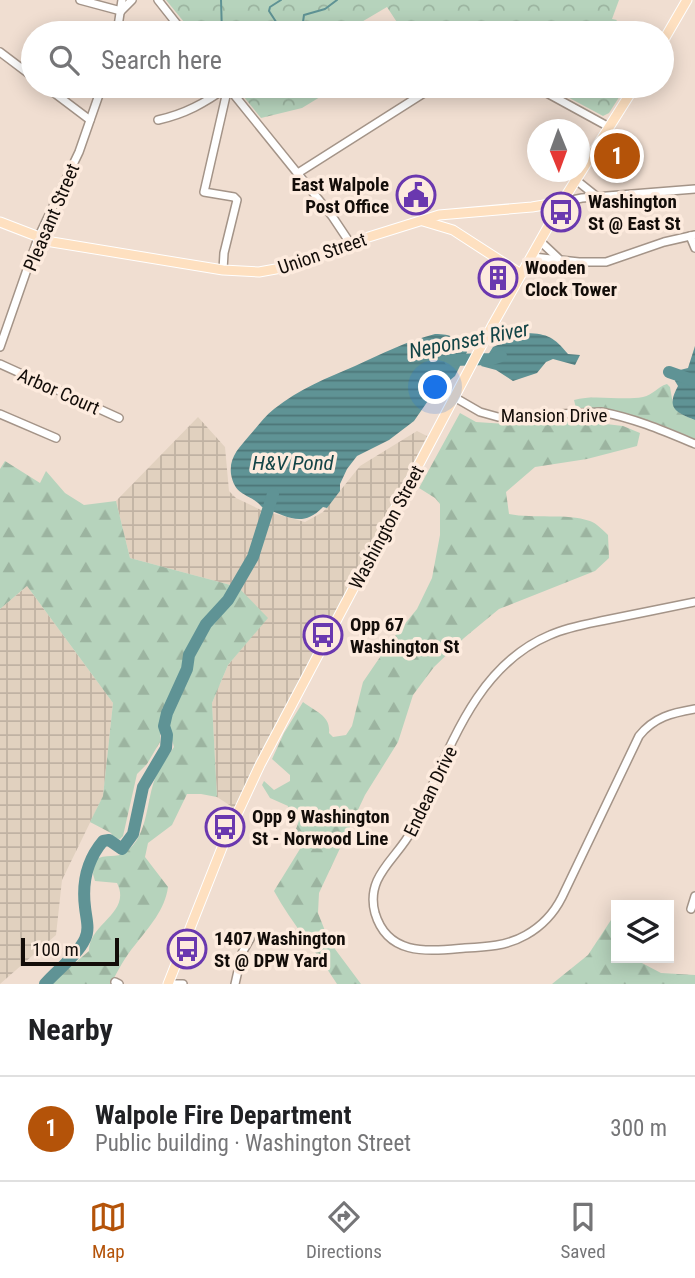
<!DOCTYPE html>
<html lang="en">
<head>
<meta charset="utf-8">
<style>
	:root { --surface:#fff; --page:#f2f2f2; --text:#202124; --muted:#757577; --line:#e0e0e0; --accent:#b45309 }
	body { margin:0; font-family:"Roboto Condensed",sans-serif; background:var(--page); color:var(--text) }
	.controls { position:absolute; right:21px; bottom:21px; display:grid; overflow:hidden; border-radius:0px; box-shadow:0 4px 18px #0003 }
	.controls button { width:63px; height:63px; display:grid; place-items:center; padding:0; border:0; border-bottom:2px solid var(--line); background:var(--surface); color:var(--text); font:35px sans-serif }
	.compass { position:absolute; left:527px; top:119px; width:63px; height:63px; border-radius:50%; background:var(--surface); box-shadow:0 4px 18px #0003; rotate:179deg }
	.scale { position:absolute; left:21px; bottom:18px; width:98px; box-sizing:border-box; padding-left:7px; border:4px solid #130d09; border-top:0; font-size:19px; line-height:24px; white-space:nowrap; color:#130d09; -webkit-text-stroke:5px #fdebde; paint-order:stroke }
	.you { position:absolute; left:436px; top:388px; width:24px; height:24px; margin:-18px; border:5px solid #fff; border-radius:50%; background:#1a73e8; box-shadow:0 0 0 10px #1a73e833 }
	.badge { display:grid; place-items:center; width:46px; height:46px; border-radius:50%; background:var(--accent); color:#fff; font-size:23px; font-weight:700 }
	.pin { position:absolute; translate:-50% -50%; border:4px solid #fff; box-shadow:0 2px 7px #0006 }
	.list { margin:0; padding:0; list-style:none }
	h2 { display:flex; justify-content:space-between; align-items:center; height:91px; margin:0; padding:0 28px; font-size:30px }
	h2 small { font-size:23px; font-weight:400; color:var(--muted) }
	.list li { display:grid; grid-template-columns:46px 1fr auto; gap:21px; align-items:center; box-sizing:border-box; height:105px; padding:0 28px; border-top:2px solid var(--line) }
	.list b { display:block; font-size:26px; white-space:nowrap }
	.list p { margin:0; font-size:23px; white-space:nowrap; color:var(--muted) }
	.list em { font-size:23px; font-style:normal; color:var(--muted) }
	.icon { flex:none; width:38px; height:38px; fill:none; stroke:currentColor; stroke-width:2; stroke-linecap:round; stroke-linejoin:round }
	.map { position:relative; flex:none; width:695px; height:984px; overflow:hidden }
	.search { position:absolute; background:var(--surface); box-shadow:0 4px 18px #0003; left:21px; right:21px; top:21px; height:77px; display:flex; align-items:center; gap:18px; box-sizing:border-box; padding:0 24px; border-radius:38px; color:var(--muted); font-size:26px }
	.sheet { height:196px; background:var(--surface) }
	nav { display:flex; justify-content:space-around; align-items:center; box-sizing:border-box; height:98px; border-top:2px solid var(--line); background:var(--surface); font-size:19px; color:var(--muted) }
	nav a { display:grid; justify-items:center; gap:4px }
	nav .on { color:var(--accent) }
	.map>svg:first-child { display:block }
</style>
</head>
<body>
<div class="map">
<svg width="695" height="984" viewBox="0 0 695 984">
	<defs>
		<pattern id="industrial-grid" width="8" height="8" patternUnits="userSpaceOnUse" patternTransform="scale(1.75)"><rect width="8" height="8" fill="#e1d1bf"/><path d="M0 4h8M4 0v8" fill="none" stroke="#c0b2a3"/></pattern>
		<pattern id="forest-firs" width="22" height="20" patternUnits="userSpaceOnUse" patternTransform="scale(1.75)"><rect width="22" height="20" fill="#b6d3bc"/><path d="M5 1l3.5 6h-7zM16 11l3.5 6h-7z" fill="#9cb4a0"/></pattern>
		<pattern id="park-crowns" width="20" height="18" patternUnits="userSpaceOnUse" patternTransform="scale(1.75)"><rect width="20" height="18" fill="#b6d3bc"/><path d="M2 6a3 3 0 1 1 6 0M12 15a3 3 0 1 1 6 0" fill="none" stroke="#9cb4a0"/></pattern>
		<pattern id="water-rules" width="6" height="5" patternUnits="userSpaceOnUse" patternTransform="scale(1.75)"><rect width="6" height="5" fill="#5f9395"/><path d="M0 2.5h6" fill="none" stroke="#4d7678"/></pattern>
	</defs>
	<rect width="100%" height="100%" fill="#f0ded1"/>
	<g fill="url(#industrial-grid)">
		<polygon points="198,417 225,447 229,491 236,498 261,510 305,522 323,512 360,466 417,431 427,436 237,810 217,797 212,703 228,665 267,618 238,587 130,558 116,501"/>
		<polygon points="27,586 113,703 103,796 62,880 56,935 0,984 0,609"/>
	</g>
	<g fill="url(#forest-firs)">
		<path d="M667 384 670 387C674 410 673 411 695 420V439C653 421 623 408 576 408L574 400C596 394 620 401 643 397 653 395 657 387 667 384Z"/>
		<path d="M460 413 476 422 506 424 580 421 623 426 640 433 637 446 587 459 535 467 506 492 509 514C534 519 566 513 590 521 596 523 603 530 608 535L609 558 595 571 499 609 464 638 434 667 413 695 398 742 365 795 319 893 318 913 329 941 361 984H337C317 952 292 924 274 891L303 844 293 837 300 818 287 812 288 806 270 798 262 785 264 781 274 790 290 781V775L272 759 284 733 303 702C316 712 331 716 329 733L333 737 346 735 352 726 363 682 391 641 417 609 432 578 440 535V504L435 498 419 488Z"/>
		<path d="M5 461 40 483 46 471 65 493 84 505 116 501 130 558 238 587 268 618 228 665 212 703 217 797 201 794H187L172 825 148 843 145 857 168 887C165 910 149 927 135 945 125 957 118 970 111 984H50L89 951C89 923 132 913 117 883L95 881 93 874 95 860C105 853 117 859 126 852 149 835 146 799 156 776 161 766 168 756 174 747L163 707 160 723V742L147 764 137 774 123 836 120 839 114 838 111 833 90 822 103 796 113 703 27 586 0 609V469Z"/>
		<polygon points="616,919 616,958 638,958 640,962 661,973 695,975 695,984 552,984 588,955 611,920"/>
	</g>
	<g fill="url(#park-crowns)">
		<polygon points="166,0 619,0 612,19 617,20 608,33 427,33 426,30 411,30 404,33 387,7 348,30 349,33 193,33"/>
		<polygon points="235,86 338,86 302,108 261,118"/>
		<polygon points="547,86 614,86 623,91 609,113 603,116"/>
	</g>
	<g fill="url(#water-rules)">
		<path d="M527 333C548 334 554 337 568 354L580 355 575 365 553 359 546 362 537 373 513 381 496 370 481 366 493 347Z"/>
		<path d="M435 334C451 334 460 338 467 352L455 376 432 395 414 421 389 440 357 456 347 469 340 484V491L327 508 323 507C302 529 287 516 262 507 251 493 235 498 231 474 229 457 239 448 249 436 257 427 265 416 274 409 299 389 327 378 355 366 381 354 407 341 435 334Z"/>
		<path d="M695 346V420C675 412 666 408 678 386L675 381 680 370 688 368Z"/>
	</g>
	<g fill="none" stroke-linecap="round" stroke-linejoin="round">
		<g stroke="#5f9395" stroke-width="2">
			<polyline points="221,0 222,33"/>
			<polyline points="281,0 270,7 269,11 282,31"/>
			<polyline points="279,33 289,23 303,22 304,15 325,9 337,0"/>
		</g>
		<g stroke="#5f9395" stroke-width="12">
			<polyline points="450,360 492,359 501,356"/>
			<polyline points="669,372 695,381"/>
			<path d="M45 984C57 970 77 956 85 939 90 929 86 918 85 907 82 883 87 860 103 841L109 840 122 849 133 834 143 787 166 748 167 735 164 726 167 713 187 669 189 655 206 624 228 600 253 557 273 494"/>
		</g>
		<defs>
			<g id="minor">
				<polyline points="80,0 121,11"/>
				<polyline points="158,0 184,33"/>
				<polyline points="122,10 132,0"/>
				<polyline points="117,33 122,0"/>
				<polyline points="0,52 33,77"/>
				<polyline points="45,86 90,120"/>
				<polyline points="227,86 332,216 350,243"/>
				<polyline points="534,86 609,127"/>
				<path d="M158 120C185 114 205 103 227 87"/>
				<polyline points="298,173 435,86"/>
				<polyline points="576,180 596,196"/>
				<polyline points="562,202 582,198 695,189"/>
				<polyline points="690,236 695,248"/>
				<polyline points="541,242 558,258"/>
				<polyline points="533,257 579,262 606,262 664,242 695,235"/>
				<polyline points="223,270 224,253 237,200 234,197 204,192 228,87"/>
				<polyline points="0,347 38,238 79,152 102,86"/>
				<polyline points="0,364 119,418"/>
				<path d="M454 397 480 412 498 417 601 412C634 418 664 431 695 444"/>
				<polyline points="0,414 56,438"/>
				<path d="M695 602C665 608 636 614 606 620 587 624 568 627 550 635 471 668 447 759 412 830 397 859 365 876 375 913 388 957 429 951 465 948 486 947 507 946 526 935 542 926 554 913 562 897L639 736C654 717 672 713 695 709"/>
				<polyline points="691,909 695,896"/>
				<polyline points="115,982 119,984"/>
				<polyline points="168,984 183,984"/>
				<polyline points="235,984 242,953 250,939"/>
			</g>
			<g id="major">
				<polyline points="662,43 687,0"/>
				<polyline points="423,221 453,230 521,274"/>
				<polyline points="0,222 52,242 223,270 259,272 298,265 359,240 439,215 532,207 562,202"/>
				<polyline points="168,984 225,840 260,765 492,326 562,202 635,86"/>
			</g>
		</defs>
		<use href="#minor" stroke="#a49488" stroke-width="10"/>
		<use href="#major" stroke="#fff" stroke-width="11"/>
		<use href="#minor" stroke="#fff" stroke-width="7"/>
		<use href="#major" stroke="#fee0c0" stroke-width="9"/>
	</g>
	<defs>
		<symbol id="civic-ring" viewBox="-11 -11 22 22"><circle r="9.5" fill="#fdebde" stroke="#6a38af" stroke-width="1.5"/><path d="M-.6-6.5H3V-4.5H.6V-3L4-1V1h2V6H-6V1h2V-1L-.6-3ZM-1.2 2.5V6h2.4V2.5Z" fill="#6a38af"/></symbol>
		<symbol id="bus-ring" viewBox="-11 -11 22 22"><circle r="9.5" fill="#fdebde" stroke="#6a38af" stroke-width="1.5"/><path d="M-5-6H5V4H4V6H2V4H-2V6H-4V4H-5ZM-3.5-4V0h7V-4ZM-3.5 1.2v1.5H-2V1.2ZM2 1.2v1.5H3.5V1.2Z" fill="#6a38af"/></symbol>
		<symbol id="building-ring" viewBox="-11 -11 22 22"><circle r="9.5" fill="#fdebde" stroke="#6a38af" stroke-width="1.5"/><path d="M-4-6H4V6H1V3H-1V6H-4ZM-2.5-4.3h1.7v1.8h-1.7ZM.8-4.3h1.7v1.8H.8ZM-2.5-1h1.7V.8h-1.7ZM.8-1h1.7V.8H.8Z" fill="#6a38af"/></symbol>
	</defs>
	<g fill-rule="evenodd">
		<use href="#civic-ring" x="394" y="173" width="44" height="44"/>
		<use href="#bus-ring" x="539" y="190" width="44" height="44"/>
		<use href="#building-ring" x="476" y="256" width="44" height="44"/>
		<use href="#bus-ring" x="301" y="613" width="44" height="44"/>
		<use href="#bus-ring" x="203" y="805" width="44" height="44"/>
		<use href="#bus-ring" x="165" y="927" width="44" height="44"/>
	</g>
	<g text-anchor="middle" stroke-width="7" stroke-linejoin="round" paint-order="stroke">
		<g font-size="19" font-weight="bold" fill="#130d09" stroke="#fdebde" text-anchor="start">
			<text x="389" y="191" text-anchor="end">East Walpole<tspan x="389" dy="22">Post Office</tspan></text>
			<text x="588" y="208">Washington<tspan x="588" dy="22">St @ East St</tspan></text>
			<text x="525" y="274">Wooden<tspan x="525" dy="22">Clock Tower</tspan></text>
			<text x="350" y="631">Opp 67<tspan x="350" dy="22">Washington St</tspan></text>
			<text x="252" y="823">Opp 9 Washington<tspan x="252" dy="22">St - Norwood Line</tspan></text>
			<text x="214" y="945">1407 Washington<tspan x="214" dy="22">St @ DPW Yard</tspan></text>
		</g>
		<g font-size="19" fill="#130d09" stroke="#fdebde">
			<text transform="translate(51 217) rotate(-67)" y="7">Pleasant Street</text>
			<text transform="translate(322 253) rotate(-19)" y="7">Union Street</text>
			<text transform="translate(59 391) rotate(24)" y="7">Arbor Court</text>
			<text x="554" y="422">Mansion Drive</text>
			<text transform="translate(386 527) rotate(-62)" y="7">Washington Street</text>
			<text transform="translate(430 791) rotate(-64)" y="7">Endean Drive</text>
		</g>
		<g font-size="21" font-style="italic" fill="#134446" stroke="#fdebde">
			<text transform="translate(469 340) rotate(-11)" y="7">Neponset River</text>
			<text x="293" y="470">H&amp;V Pond</text>
		</g>
	</g>
</svg>
<div class="controls">
<button><svg class="icon" aria-label="layers" viewBox="0 0 24 24"><path d="M12 4l9 5-9 5-9-5zM3 14l9 5 9-5"/></svg></button>
</div>
<svg class="compass" viewBox="-18 -18 36 36"><path d="M0-13l5 13h-10z" fill="#e53935"/><path d="M0 13l5-13h-10z" fill="#757577"/></svg>
<div class="scale">100 m</div>
<div class="you"></div>
<div class="pin badge" style="left:617px;top:156px">1</div>
<div class="search"><svg class="icon" aria-label="search" viewBox="0 0 24 24"><circle cx="10" cy="10" r="6"/><path d="M15 15l6 6"/></svg>Search here</div>
</div>
<section class="sheet">
<h2>Nearby<small></small></h2>
<ul class="list">
<li><span class="badge">1</span><div><b>Walpole Fire Department</b><p>Public building · Washington Street</p></div><em>300 m</em></li>
</ul>
</section>
<nav>
<a class="on"><svg class="icon" aria-label="map" viewBox="0 0 24 24"><path d="M3 6l6-2 6 2 6-2v14l-6 2-6-2-6 2zM9 4v14M15 6v14"/></svg>Map</a>
<a><svg class="icon" aria-label="directions" viewBox="0 0 24 24"><path d="M12 3l9 9-9 9-9-9zM9 14v-3h6M13 9l2 2-2 2"/></svg>Directions</a>
<a><svg class="icon" aria-label="saved" viewBox="0 0 24 24"><path d="M7 4h10v16l-5-4-5 4z"/></svg>Saved</a>
</nav>
</body>
</html>
